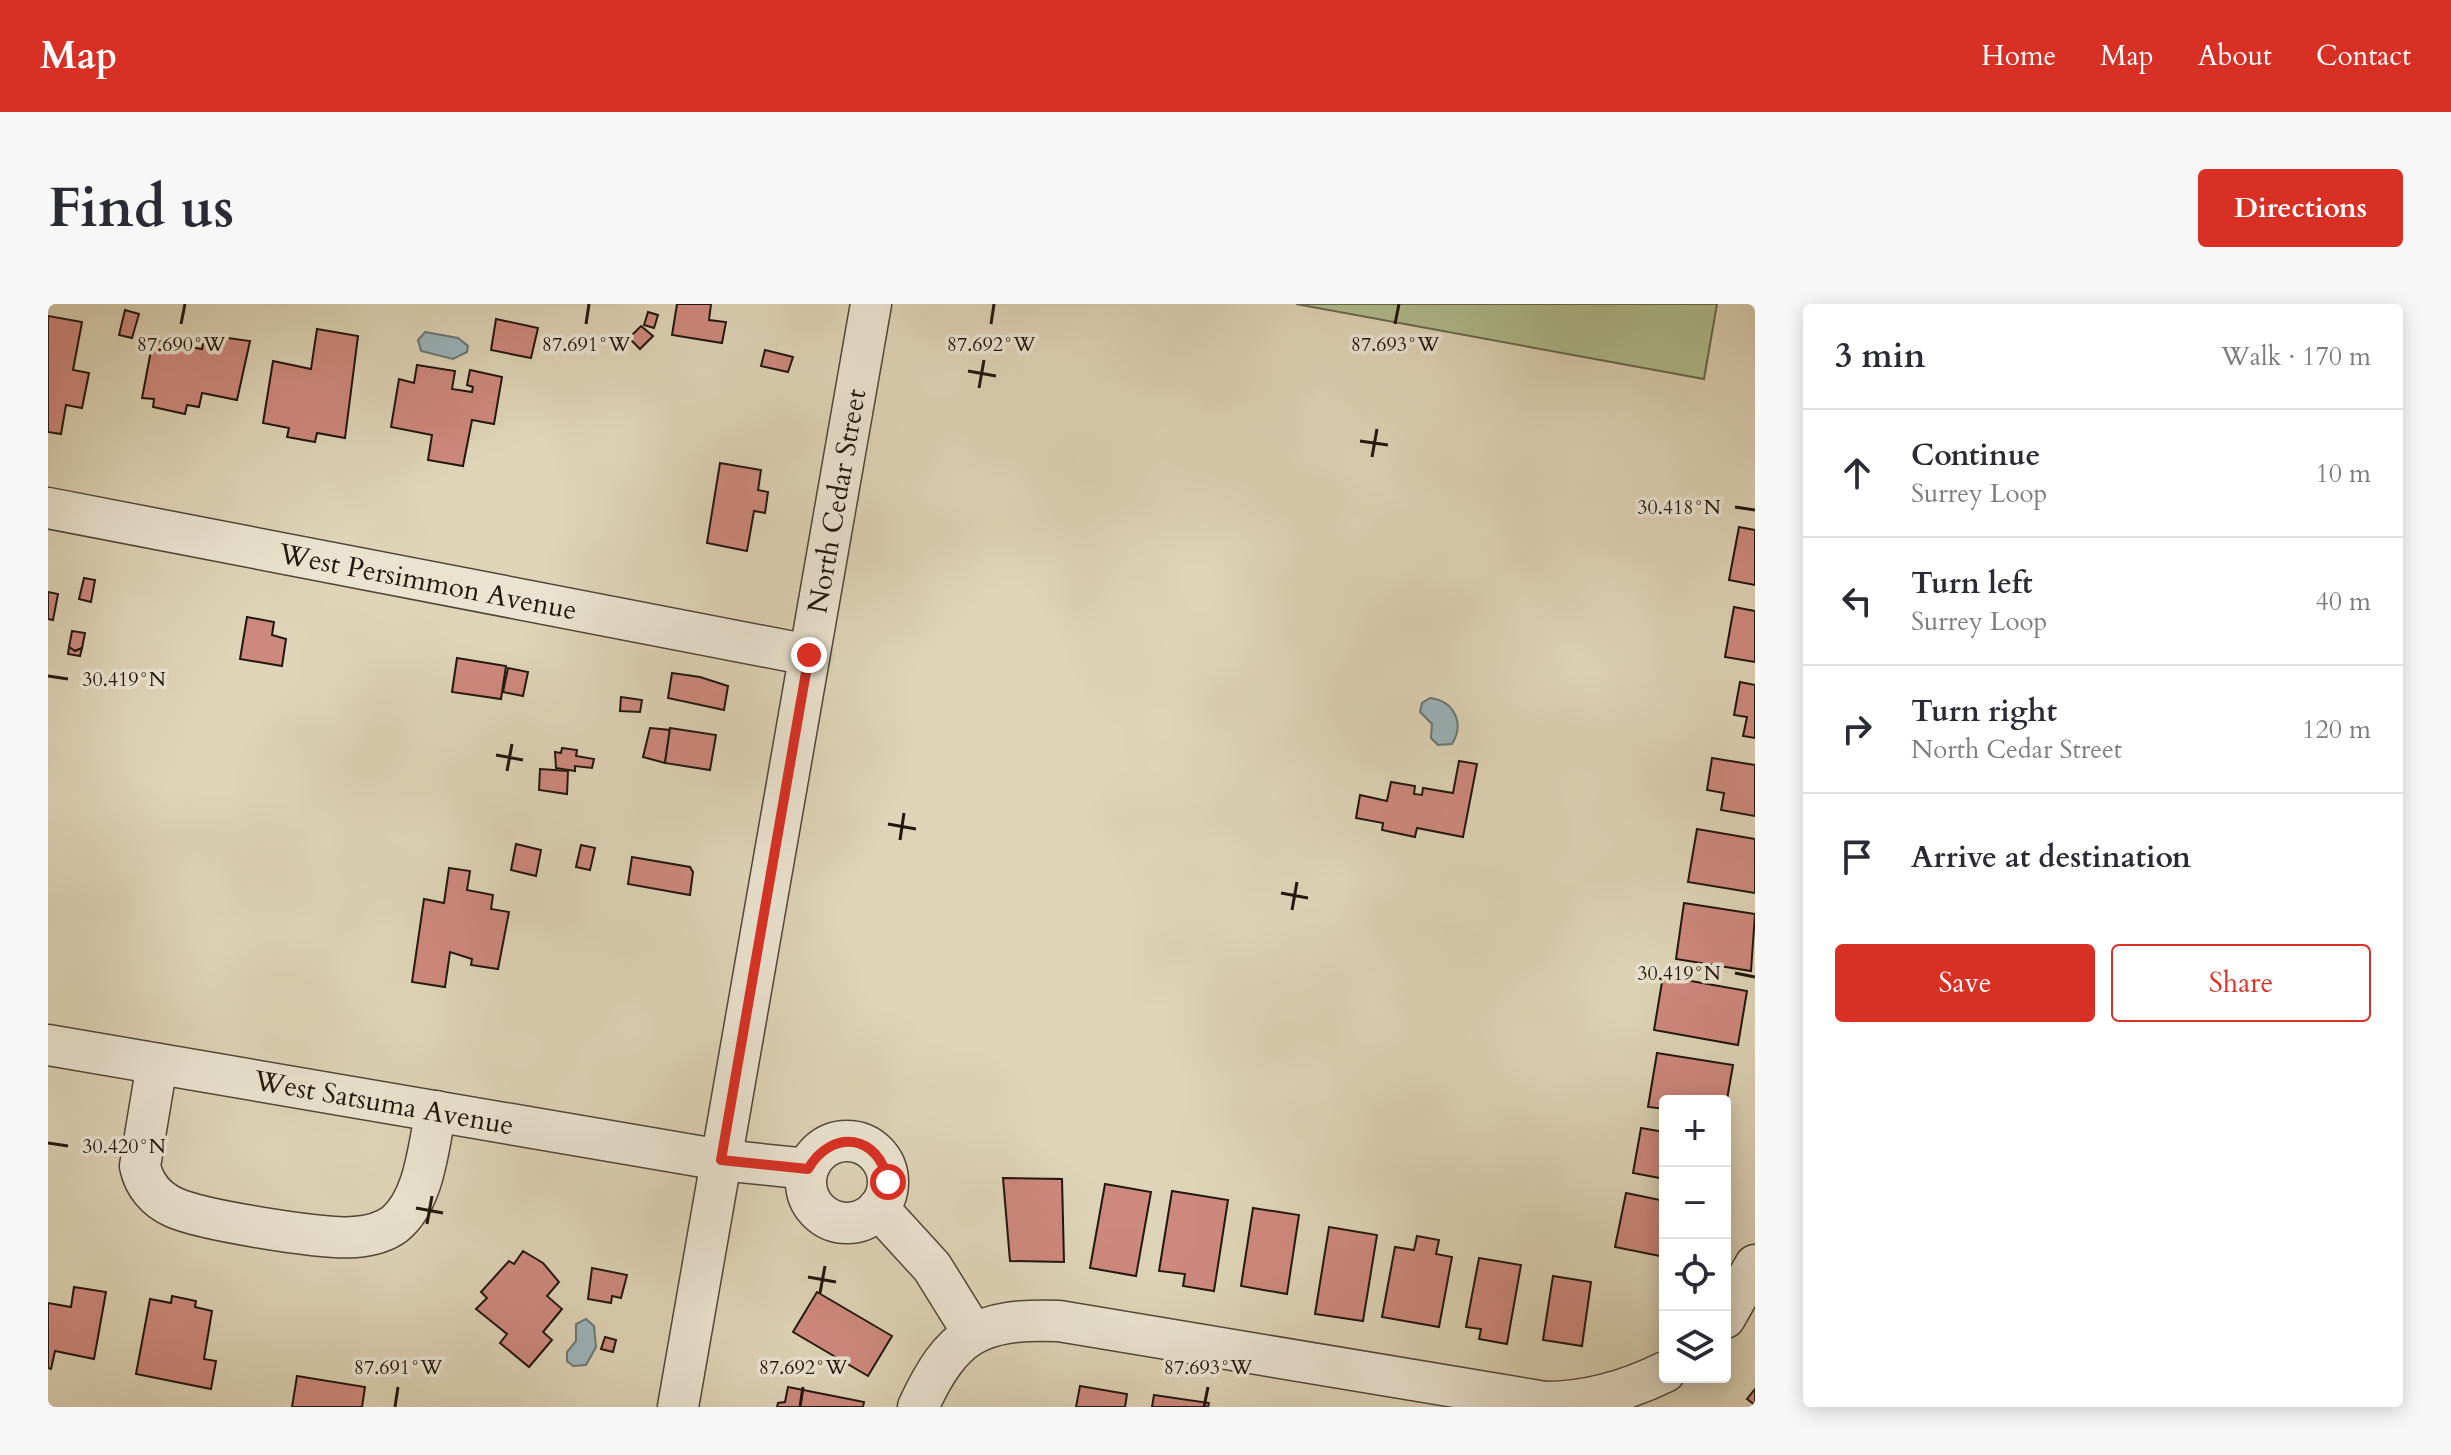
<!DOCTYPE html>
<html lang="en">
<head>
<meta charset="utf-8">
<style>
	:root { --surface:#fff; --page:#f7f7f7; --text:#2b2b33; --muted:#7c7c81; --line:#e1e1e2; --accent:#d93025 }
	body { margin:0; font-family:Cardo,serif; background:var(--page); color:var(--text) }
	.controls { position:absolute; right:24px; bottom:24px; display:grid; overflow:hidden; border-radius:8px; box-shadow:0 4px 20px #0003 }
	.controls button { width:72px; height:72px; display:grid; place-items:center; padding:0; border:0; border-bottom:2px solid var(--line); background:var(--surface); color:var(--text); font:40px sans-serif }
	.stop { position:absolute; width:24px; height:24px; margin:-18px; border:6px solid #d93025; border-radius:50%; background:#fff }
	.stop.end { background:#d93025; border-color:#fff; box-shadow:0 2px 8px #0008 }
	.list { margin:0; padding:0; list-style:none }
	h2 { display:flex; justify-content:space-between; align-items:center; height:104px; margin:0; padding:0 32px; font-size:34px }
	h2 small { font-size:26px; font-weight:400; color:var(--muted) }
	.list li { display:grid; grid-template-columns:52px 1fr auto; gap:24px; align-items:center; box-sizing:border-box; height:128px; padding:0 32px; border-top:2px solid var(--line) }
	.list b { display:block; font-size:30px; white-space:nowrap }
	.list p { margin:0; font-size:26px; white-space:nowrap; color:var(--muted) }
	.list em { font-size:26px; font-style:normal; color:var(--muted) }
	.actions { display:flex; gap:16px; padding:24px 32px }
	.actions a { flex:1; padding:18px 0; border:2px solid var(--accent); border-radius:8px; text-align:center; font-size:28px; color:var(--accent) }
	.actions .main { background:var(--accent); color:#fff }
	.icon { flex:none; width:44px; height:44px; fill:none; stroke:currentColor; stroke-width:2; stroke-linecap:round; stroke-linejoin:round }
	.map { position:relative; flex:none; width:1707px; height:1103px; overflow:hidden; border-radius:8px }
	header { display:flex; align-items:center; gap:48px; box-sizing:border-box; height:112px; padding:0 40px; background:var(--accent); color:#fff }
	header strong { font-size:38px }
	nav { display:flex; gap:44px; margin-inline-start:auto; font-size:28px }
	.intro { display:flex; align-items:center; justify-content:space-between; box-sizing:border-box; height:192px; padding:0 48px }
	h1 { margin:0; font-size:56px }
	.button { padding:20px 36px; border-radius:8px; background:var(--accent); color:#fff; font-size:28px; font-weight:700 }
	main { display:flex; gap:48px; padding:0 48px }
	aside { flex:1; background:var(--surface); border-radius:8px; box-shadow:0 4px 20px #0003 }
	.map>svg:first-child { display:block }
</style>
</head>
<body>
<header>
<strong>Map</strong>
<nav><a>Home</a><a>Map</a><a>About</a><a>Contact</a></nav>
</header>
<div class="intro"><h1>Find us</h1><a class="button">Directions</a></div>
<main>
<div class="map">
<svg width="1707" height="1103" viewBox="0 0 1707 1103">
	<rect width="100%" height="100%" fill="#ded4b7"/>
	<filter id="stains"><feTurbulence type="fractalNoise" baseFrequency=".0025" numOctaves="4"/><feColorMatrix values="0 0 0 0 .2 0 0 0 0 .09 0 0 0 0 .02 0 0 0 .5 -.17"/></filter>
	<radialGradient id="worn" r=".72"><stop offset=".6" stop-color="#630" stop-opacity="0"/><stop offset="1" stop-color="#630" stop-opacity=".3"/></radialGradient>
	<polygon fill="#b0bd8f" stroke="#686a4e" stroke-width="2" points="1248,0 1669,0 1656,75"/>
	<g fill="#9ab5bb" stroke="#6a7675" stroke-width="2">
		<polygon points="377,28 410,34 420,42 419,48 405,55 373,47 370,36"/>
		<path d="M1382 394C1406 397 1417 419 1404 440L1390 441 1383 434 1384 420 1372 408 1374 399Z"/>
		<polygon points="538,1015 546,1022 548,1043 538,1061 525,1062 519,1057 519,1048 528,1037 528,1020"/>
	</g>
	<g fill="#ce897e" stroke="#21170c" stroke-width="2">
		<polygon points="629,0 663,0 661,16 678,18 674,39 624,31"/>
		<polygon points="77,6 91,10 84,34 71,31"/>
		<polygon points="600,8 610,11 606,24 596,21"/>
		<polygon points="0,12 34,18 25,66 41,69 34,104 18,101 13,130 0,128"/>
		<polygon points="448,15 490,24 483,54 443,46"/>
		<polygon points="593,22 605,32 592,45 581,34"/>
		<polygon points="269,25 310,32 297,134 269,129 267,138 239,133 241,124 215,119 225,57 263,65"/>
		<polygon points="157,31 202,37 189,96 154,89 151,103 139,101 137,110 105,103 106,95 94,94 105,36 154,45"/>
		<polygon points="717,46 745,53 740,68 713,62"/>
		<polygon points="369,61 407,67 404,85 424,88 425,83 419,81 422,66 454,73 446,120 424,116 415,162 380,156 384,131 343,123 351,75 366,79"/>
		<polygon points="672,159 713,166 710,186 720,188 717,209 706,207 699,247 659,239"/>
		<polygon points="1691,223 1707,226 1707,281 1681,276"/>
		<polygon points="36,274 47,276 43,298 31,295"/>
		<polygon points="0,288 10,290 5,316 0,315"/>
		<polygon points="1686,303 1707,307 1707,358 1677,353"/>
		<polygon points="199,313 226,318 224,331 238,335 234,362 192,355"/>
		<polygon points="24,327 37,329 34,344 27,347 21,343"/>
		<polygon points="21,343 27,347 34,344 32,352 20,350"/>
		<polygon points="409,354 458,362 453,395 404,388"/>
		<polygon points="460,364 480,368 475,392 455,388"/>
		<polygon points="624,369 652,373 680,382 676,406 620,394"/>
		<polygon points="1692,378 1707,381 1707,434 1695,432 1699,413 1686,411"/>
		<polygon points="573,393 594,396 592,408 572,407"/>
		<polygon points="602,424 622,426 617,459 595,453"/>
		<polygon points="622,424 668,431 662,466 617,459"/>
		<polygon points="514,444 529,446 528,452 546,455 544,464 527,462 527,467 508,464 507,448 513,449"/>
		<polygon points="1664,454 1707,461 1707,512 1673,506 1676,489 1659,486"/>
		<polygon points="1411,457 1429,460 1415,533 1369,524 1367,533 1334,526 1335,519 1308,514 1312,491 1339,497 1343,478 1367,482 1366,490 1374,491 1375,484 1405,489"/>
		<polygon points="492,465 520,467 519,490 491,486"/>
		<polygon points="1649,525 1707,535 1707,589 1640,578"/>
		<polygon points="468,540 493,546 488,572 463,566"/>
		<polygon points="533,541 547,544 542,566 528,563"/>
		<polygon points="584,553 642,563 645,568 642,591 580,580"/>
		<polygon points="401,564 422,567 419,586 445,591 443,605 461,608 450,665 423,661 424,655 402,648 397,683 364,678 376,595 396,599"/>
		<polygon points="1636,599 1707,610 1703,667 1628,655"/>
		<polygon points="1615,672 1699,687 1690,741 1606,726"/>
		<polygon points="1609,749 1685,761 1677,807 1677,797 1617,797 1617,805 1600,803"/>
		<polygon points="1593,824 1617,828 1617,875 1585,869"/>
		<polygon points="955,874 1014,875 1016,958 962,957"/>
		<polygon points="1057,880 1103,888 1088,972 1042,964"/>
		<polygon points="1124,887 1180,896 1166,987 1135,982 1137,970 1111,967"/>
		<polygon points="1578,889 1617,897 1617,953 1567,943"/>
		<polygon points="1205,904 1251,911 1239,990 1193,982"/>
		<polygon points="1281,923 1329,931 1315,1017 1267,1010"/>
		<polygon points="1369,932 1391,936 1388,950 1404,953 1391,1023 1334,1013 1347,943 1366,946"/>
		<polygon points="475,947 495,959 511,978 499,992 514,1005 495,1028 504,1036 481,1063 452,1039 459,1030 428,1005 439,994 433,988 461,957 466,960"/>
		<polygon points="1431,954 1473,961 1459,1040 1431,1035 1433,1025 1418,1023"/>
		<polygon points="544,964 579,971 573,994 564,992 563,999 540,995"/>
		<polygon points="1505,972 1543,978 1534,1042 1495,1036"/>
		<polygon points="26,983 58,988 46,1055 7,1047 3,1065 0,1064 0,999 23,1003"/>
		<polygon points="769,988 844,1032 820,1072 745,1028"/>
		<polygon points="124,992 148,997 147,1003 164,1007 156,1055 168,1057 163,1085 88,1070 102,995 123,999"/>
		<polygon points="557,1033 568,1036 565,1048 553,1045"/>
		<polygon points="249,1072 317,1083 314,1103 244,1103"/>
		<polygon points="1032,1082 1079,1090 1077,1103 1028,1103"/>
		<polygon points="740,1083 816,1098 815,1103 729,1103 730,1099 737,1098"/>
		<polygon points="1707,1085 1707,1101 1699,1095"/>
		<polygon points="1106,1091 1161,1099 1160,1103 1104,1103"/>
	</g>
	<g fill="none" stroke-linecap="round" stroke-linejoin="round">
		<defs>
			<g id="minor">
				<polyline points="0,204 761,351"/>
				<polyline points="0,741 673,856 760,865"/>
				<path d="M109 760 92 862C96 881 108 895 125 903 153 916 276 936 307 933 321 932 335 929 347 920 377 895 380 843 388 807"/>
				<circle cx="799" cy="878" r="41"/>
				<polyline points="830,904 884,963 925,1029"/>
				<polyline points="1677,1014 1707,961"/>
				<polyline points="630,1103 823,0"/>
				<path d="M870 1103C904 1030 930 1014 1011 1017L1497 1098C1540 1098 1578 1087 1617 1068"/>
			</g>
		</defs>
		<use href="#minor" stroke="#504637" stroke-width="43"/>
		<use href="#minor" stroke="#eae3d0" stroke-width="40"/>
	</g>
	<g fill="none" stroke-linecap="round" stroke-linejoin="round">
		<path stroke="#d93025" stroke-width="10" d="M761 351 673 856 760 865C784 824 831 830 840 878"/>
	</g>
	<path fill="none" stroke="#21170c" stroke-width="3" d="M133 20 137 0M538 20 541 0M943 20 946 0M1347 20 1351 0M920 67 948 72M931 84 936 56M1312 137 1340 141M1324 153 1329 125M1687 203 1707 206M0 372 20 375M448 451 475 456M459 467 464 440M840 520 868 525M852 536 856 509M1233 589 1260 594M1244 606 1249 578M1687 669 1707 673M0 839 20 842M368 904 395 909M379 920 384 892M760 973 788 978M772 989 777 962M347 1103 350 1083M752 1103 755 1083M1156 1103 1160 1083"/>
	<g text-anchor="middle" stroke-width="7" stroke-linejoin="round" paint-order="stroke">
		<g font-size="28" fill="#21170c" stroke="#eae3d0">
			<text transform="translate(788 197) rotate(-80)" y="10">North Cedar Street</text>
			<text transform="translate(380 277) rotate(11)" y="10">West Persimmon Avenue</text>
			<text transform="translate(336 798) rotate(10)" y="10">West Satsuma Avenue</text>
		</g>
	</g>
	<g font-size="20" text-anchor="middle" fill="#21170c" stroke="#eae3d0" stroke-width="7" stroke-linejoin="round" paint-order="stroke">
		<text x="133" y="47">87.690°W</text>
		<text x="538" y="47">87.691°W</text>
		<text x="943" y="47">87.692°W</text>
		<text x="1347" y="47">87.693°W</text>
		<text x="1631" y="210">30.418°N</text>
		<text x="76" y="382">30.419°N</text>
		<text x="1631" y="676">30.419°N</text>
		<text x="76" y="849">30.420°N</text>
		<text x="350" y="1070">87.691°W</text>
		<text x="755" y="1070">87.692°W</text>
		<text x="1160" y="1070">87.693°W</text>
	</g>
	<rect width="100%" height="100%" filter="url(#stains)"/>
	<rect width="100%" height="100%" fill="url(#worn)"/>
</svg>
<div class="controls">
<button>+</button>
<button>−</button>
<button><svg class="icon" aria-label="locate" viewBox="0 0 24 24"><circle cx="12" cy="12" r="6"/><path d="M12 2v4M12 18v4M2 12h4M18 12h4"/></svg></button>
<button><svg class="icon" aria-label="layers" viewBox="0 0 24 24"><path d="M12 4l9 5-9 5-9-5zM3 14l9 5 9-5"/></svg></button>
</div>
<div class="stop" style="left:840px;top:878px"></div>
<div class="stop end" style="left:761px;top:351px"></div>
</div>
<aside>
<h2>3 min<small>Walk · 170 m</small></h2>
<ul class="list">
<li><svg class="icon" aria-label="ahead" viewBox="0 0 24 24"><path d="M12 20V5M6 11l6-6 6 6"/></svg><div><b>Continue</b><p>Surrey Loop</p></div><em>10 m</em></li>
<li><svg class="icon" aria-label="left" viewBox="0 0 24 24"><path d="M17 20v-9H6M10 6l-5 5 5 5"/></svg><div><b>Turn left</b><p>Surrey Loop</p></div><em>40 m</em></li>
<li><svg class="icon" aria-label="right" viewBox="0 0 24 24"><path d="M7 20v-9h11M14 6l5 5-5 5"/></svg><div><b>Turn right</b><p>North Cedar Street</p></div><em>120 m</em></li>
<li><svg class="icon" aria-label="arrive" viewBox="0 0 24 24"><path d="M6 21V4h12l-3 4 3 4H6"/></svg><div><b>Arrive at destination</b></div></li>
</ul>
<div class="actions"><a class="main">Save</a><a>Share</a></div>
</aside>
</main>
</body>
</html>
